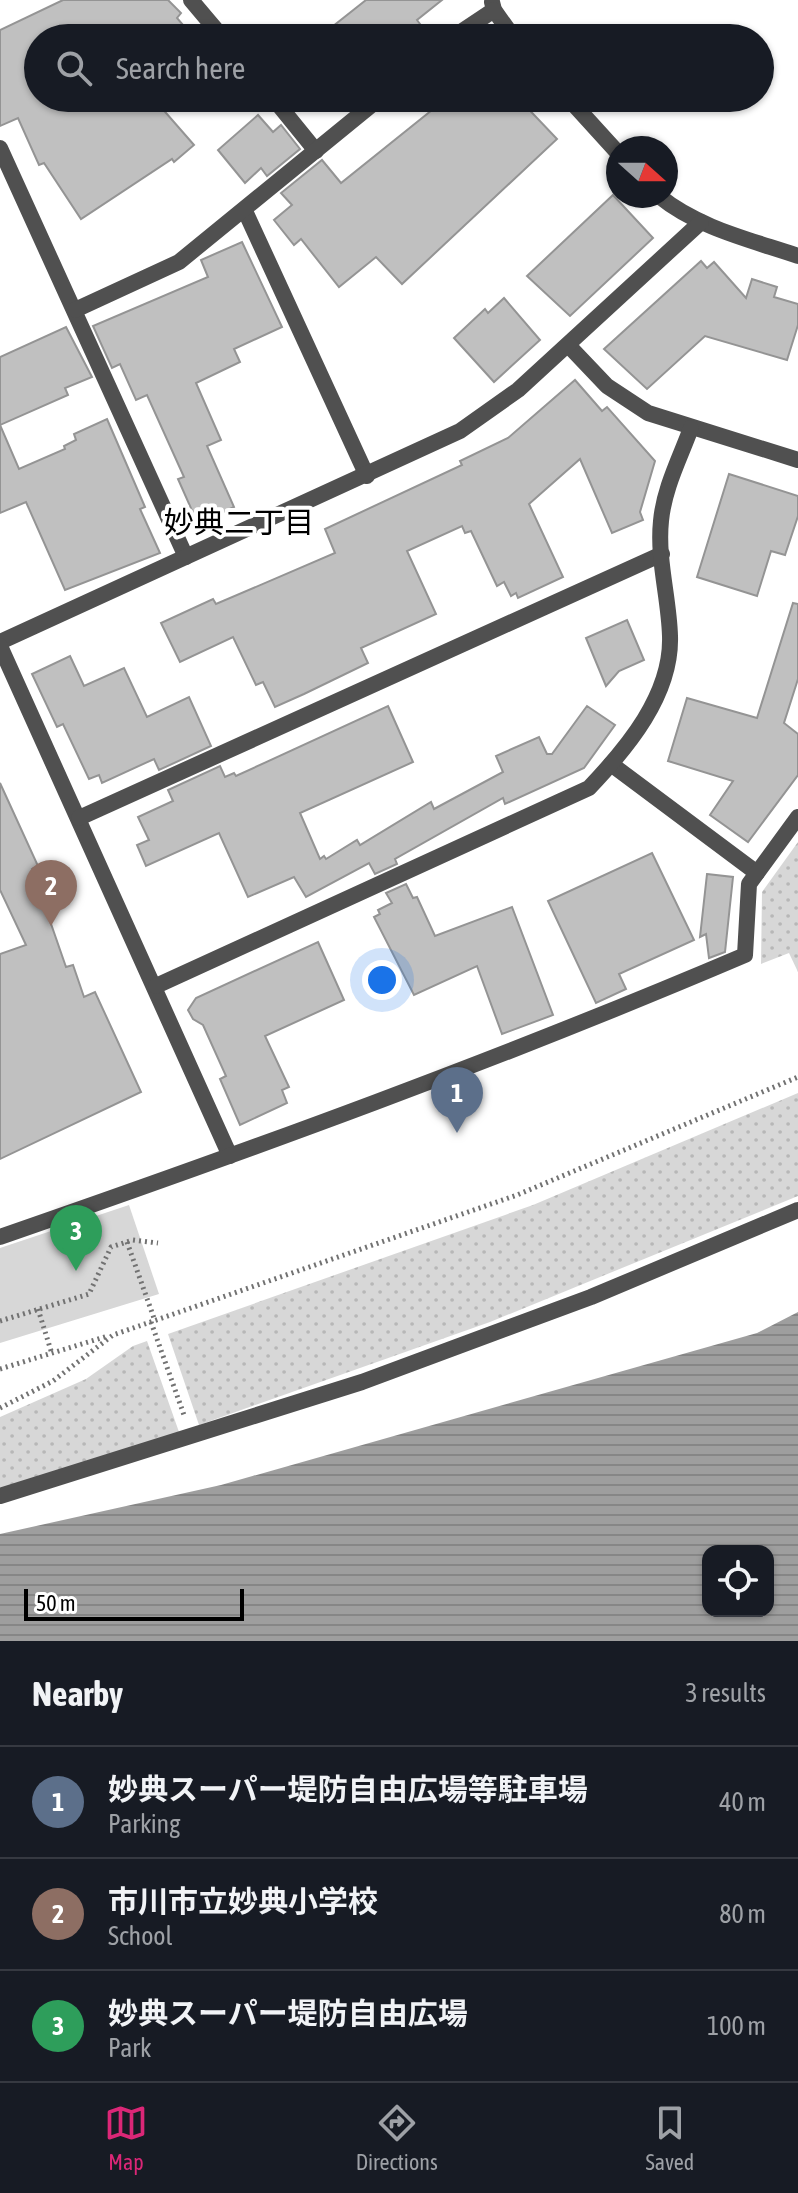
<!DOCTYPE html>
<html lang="en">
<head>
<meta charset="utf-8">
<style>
	:root { --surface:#171b24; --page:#242831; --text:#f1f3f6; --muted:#9ea1a6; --line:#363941; --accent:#db2777 }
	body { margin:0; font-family:"Asap Condensed","Noto Sans JP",sans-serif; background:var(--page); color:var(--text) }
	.controls { position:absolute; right:24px; bottom:24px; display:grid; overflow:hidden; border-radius:16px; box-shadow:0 2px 6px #0004 }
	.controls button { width:72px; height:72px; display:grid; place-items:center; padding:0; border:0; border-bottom:2px solid var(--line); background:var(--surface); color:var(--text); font:40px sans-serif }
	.compass { position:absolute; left:606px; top:136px; width:72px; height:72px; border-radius:50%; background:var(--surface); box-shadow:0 2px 6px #0004; rotate:111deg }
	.scale { position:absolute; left:24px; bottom:20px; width:220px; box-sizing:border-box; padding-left:8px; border:4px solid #000; border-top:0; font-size:22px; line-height:28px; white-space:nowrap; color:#000; -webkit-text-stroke:6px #fff; paint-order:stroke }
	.you { position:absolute; left:382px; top:980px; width:28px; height:28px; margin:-20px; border:6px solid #fff; border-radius:50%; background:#1a73e8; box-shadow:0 0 0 12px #1a73e833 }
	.badge { display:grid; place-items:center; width:52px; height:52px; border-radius:50%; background:var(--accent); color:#fff; font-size:26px; font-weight:700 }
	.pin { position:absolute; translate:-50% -66px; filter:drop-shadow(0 2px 4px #0008) }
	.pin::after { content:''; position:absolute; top:42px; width:28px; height:24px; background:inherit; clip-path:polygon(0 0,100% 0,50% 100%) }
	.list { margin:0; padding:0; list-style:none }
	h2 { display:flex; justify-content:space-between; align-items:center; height:104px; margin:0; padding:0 32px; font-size:34px }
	h2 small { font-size:26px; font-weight:400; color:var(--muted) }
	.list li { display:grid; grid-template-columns:52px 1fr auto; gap:24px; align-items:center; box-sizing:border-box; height:112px; padding:0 32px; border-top:2px solid var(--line) }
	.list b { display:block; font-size:30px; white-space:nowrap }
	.list p { margin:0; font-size:26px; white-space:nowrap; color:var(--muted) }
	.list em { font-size:26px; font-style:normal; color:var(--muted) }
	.icon { flex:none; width:44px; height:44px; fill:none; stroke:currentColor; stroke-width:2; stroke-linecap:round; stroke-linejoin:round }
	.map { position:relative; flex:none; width:798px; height:1641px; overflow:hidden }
	.search { position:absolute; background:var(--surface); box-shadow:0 2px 6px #0004; left:24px; right:24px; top:24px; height:88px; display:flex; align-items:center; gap:20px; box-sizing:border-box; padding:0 28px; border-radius:44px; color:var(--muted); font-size:30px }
	.sheet { height:440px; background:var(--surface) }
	nav { display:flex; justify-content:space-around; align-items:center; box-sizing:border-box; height:112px; border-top:2px solid var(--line); background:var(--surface); font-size:22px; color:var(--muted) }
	nav a { display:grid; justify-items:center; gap:4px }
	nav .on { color:var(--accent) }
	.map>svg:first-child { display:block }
</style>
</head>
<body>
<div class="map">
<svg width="798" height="1641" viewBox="0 0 798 1641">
	<defs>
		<pattern id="grass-dots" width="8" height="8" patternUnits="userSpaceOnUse" patternTransform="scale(2)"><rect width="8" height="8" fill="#d7d7d7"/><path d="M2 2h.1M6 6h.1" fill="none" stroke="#b7b7b7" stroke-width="1.8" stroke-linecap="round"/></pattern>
		<pattern id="water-rules" width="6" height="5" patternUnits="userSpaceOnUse" patternTransform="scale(2)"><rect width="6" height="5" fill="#9e9e9e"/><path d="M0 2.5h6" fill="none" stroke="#868686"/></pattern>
	</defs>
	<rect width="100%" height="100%" fill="#fff"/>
	<g fill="url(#grass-dots)">
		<polygon points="798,842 798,972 789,953 761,964 762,892"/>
		<polygon points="798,1093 798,1196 490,1322 199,1425 168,1334 533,1205"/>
		<polygon points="147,1341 179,1432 0,1489 0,1417 86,1379 133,1346"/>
	</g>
	<polygon fill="#d7d7d7" points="129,1205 159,1294 0,1343 0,1248"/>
	<path fill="url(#water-rules)" fill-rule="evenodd" d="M798 1312V1641H0V1534L221 1485 757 1333ZM708 1551H768V1611H708Z"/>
	<g fill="#c0c0c0" stroke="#949494" stroke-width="2">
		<polygon points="63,0 168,0 181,13 177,18 194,38 38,38 38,98 153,98 194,145 174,162 172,159 81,219 44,163 39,165 18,118 0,126 0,30"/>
		<polygon points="366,0 442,0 417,20 423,28 409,38 318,38"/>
		<polygon points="447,98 518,98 557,139 402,284 376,257 339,287 301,239 294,245 274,220 292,205 281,193 322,160 341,183"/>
		<polygon points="258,115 273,132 281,125 300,149 267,176 261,168 245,183 218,150"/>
		<polygon points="613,195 653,238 570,316 527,276"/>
		<polygon points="242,242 282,327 234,349 240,362 196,383 221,440 207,446 234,507 198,524 178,479 184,477 147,395 136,400 120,364 112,368 93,326 208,277 201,260"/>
		<polygon points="701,261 707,268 714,262 746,298 752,279 777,287 774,297 798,304 798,325 787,360 705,336 647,389 604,349"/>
		<polygon points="504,298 540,340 494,382 454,338 485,309 488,313"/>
		<polygon points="66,327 92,377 65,388 68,395 0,425 0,357"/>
		<polygon points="575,380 602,411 607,407 655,461 640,512 643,520 612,533 580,459 529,504 563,577 518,598 516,593 511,596 504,582 497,586 471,531 465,533 462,526 407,551 436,614 361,648 368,663 304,694 275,707 263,682 256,685 233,637 180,662 161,623 213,599 216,604 335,553 325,529 462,465 460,461 508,438"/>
		<polygon points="107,419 145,507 140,509 160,553 65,590 26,502 0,513 0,425 19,469 65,449 64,446 76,440 74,434"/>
		<polygon points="729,474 798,496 798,516 785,555 771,551 757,596 697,577"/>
		<polygon points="793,603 798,604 798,679 784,723 798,734 798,775 748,842 710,815 733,781 668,761 687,698 757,718"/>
		<polygon points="627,620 644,660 619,671 606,686 586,638"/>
		<polygon points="70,656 84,686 124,668 147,717 189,697 211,746 159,770 154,759 102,783 99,775 89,779 63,724 57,727 32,674"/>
		<polygon points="388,706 413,762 300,813 320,859 324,856 326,859 357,840 360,845 431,802 434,809 503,772 496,756 539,737 547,754 552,754 587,706 615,725 584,768 505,804 503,798 395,859 397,864 375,874 369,863 306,897 294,877 248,897 219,833 146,866 137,845 149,840 138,817 173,801 168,790 220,766 225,777 234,773 236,776"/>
		<polygon points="0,783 38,866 32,869 66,967 73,965 84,997 95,992 141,1092 0,1159 0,954 26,945 0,890"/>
		<polygon points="652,853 694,940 619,974 626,989 596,1003 548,901"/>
		<polygon points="707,874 733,877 725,952 709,958 706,934 700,937"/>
		<polygon points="406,884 413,898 417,897 435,936 512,907 553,1015 502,1034 477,966 414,995 374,917 380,914 378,910 392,903 386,893"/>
		<polygon points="318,942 344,1000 265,1036 289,1087 282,1090 287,1103 240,1125 220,1079 226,1076 203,1025 193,1019 188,1010 196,998"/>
	</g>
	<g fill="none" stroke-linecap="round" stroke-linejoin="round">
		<g stroke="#727272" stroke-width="5" stroke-dasharray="2 4" stroke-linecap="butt">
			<polyline points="127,1242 155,1321"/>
			<polyline points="38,1309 52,1354"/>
			<polyline points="0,1321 89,1294 111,1247 133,1240 158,1243"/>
			<polyline points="151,1322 184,1415"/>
			<polyline points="0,1369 108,1336"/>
			<polyline points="0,1408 53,1381 113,1335 517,1195 798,1077"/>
		</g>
		<g stroke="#505050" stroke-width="16">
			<polyline points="191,0 223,38"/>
			<polyline points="492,2 494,10 514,38"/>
			<polyline points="452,38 494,10"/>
			<polyline points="273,98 316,151"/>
			<polyline points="568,98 618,153"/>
			<polyline points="0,148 186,557"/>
			<path d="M659 196C698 228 751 240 798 256"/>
			<polyline points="245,211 367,476"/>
			<polyline points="75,310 179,262 380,98"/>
			<polyline points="568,345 607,386 648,413 798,460"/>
			<polyline points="0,642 460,431 518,390 701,222"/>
			<polyline points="0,646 230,1156"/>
			<polyline points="611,764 757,873"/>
			<polyline points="79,818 662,554"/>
			<path d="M156 986 589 788C627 748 672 695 670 636 669 598 657 559 661 521 664 488 680 458 691 428"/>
			<path d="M0 1237C251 1150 501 1059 745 955L749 884 798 817"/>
			<polyline points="0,1496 362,1382 591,1297 798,1210"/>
		</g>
	</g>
	<g text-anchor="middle" stroke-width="8" stroke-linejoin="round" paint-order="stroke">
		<g font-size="30" fill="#000" stroke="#fff">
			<text x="239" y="533">妙典二丁目</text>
		</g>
	</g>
</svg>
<div class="controls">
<button><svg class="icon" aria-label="locate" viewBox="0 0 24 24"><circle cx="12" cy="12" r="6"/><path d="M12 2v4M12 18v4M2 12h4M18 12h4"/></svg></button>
</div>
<svg class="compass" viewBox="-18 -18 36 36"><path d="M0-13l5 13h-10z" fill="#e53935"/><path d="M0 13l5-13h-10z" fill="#9ea1a6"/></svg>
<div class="scale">50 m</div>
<div class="you"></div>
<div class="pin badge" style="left:457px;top:1133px;background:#5c6f8a">1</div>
<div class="pin badge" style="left:51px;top:926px;background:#8d6e63">2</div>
<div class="pin badge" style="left:76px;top:1271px;background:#2e9e5b">3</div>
<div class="search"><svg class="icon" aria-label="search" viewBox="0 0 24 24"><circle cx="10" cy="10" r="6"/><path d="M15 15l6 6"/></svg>Search here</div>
</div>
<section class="sheet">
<h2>Nearby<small>3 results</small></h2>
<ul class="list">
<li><span class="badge" style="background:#5c6f8a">1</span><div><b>妙典スーパー堤防自由広場等駐車場</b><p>Parking</p></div><em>40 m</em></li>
<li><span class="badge" style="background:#8d6e63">2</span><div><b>市川市立妙典小学校</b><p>School</p></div><em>80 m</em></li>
<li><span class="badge" style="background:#2e9e5b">3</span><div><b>妙典スーパー堤防自由広場</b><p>Park</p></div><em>100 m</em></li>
</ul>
</section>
<nav>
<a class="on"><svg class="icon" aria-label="map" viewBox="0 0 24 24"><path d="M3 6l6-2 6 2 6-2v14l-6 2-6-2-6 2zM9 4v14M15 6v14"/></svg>Map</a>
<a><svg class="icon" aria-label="directions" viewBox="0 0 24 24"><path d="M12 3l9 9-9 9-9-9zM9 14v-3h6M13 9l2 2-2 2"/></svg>Directions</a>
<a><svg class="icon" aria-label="saved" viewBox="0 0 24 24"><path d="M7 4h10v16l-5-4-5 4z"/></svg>Saved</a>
</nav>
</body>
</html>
